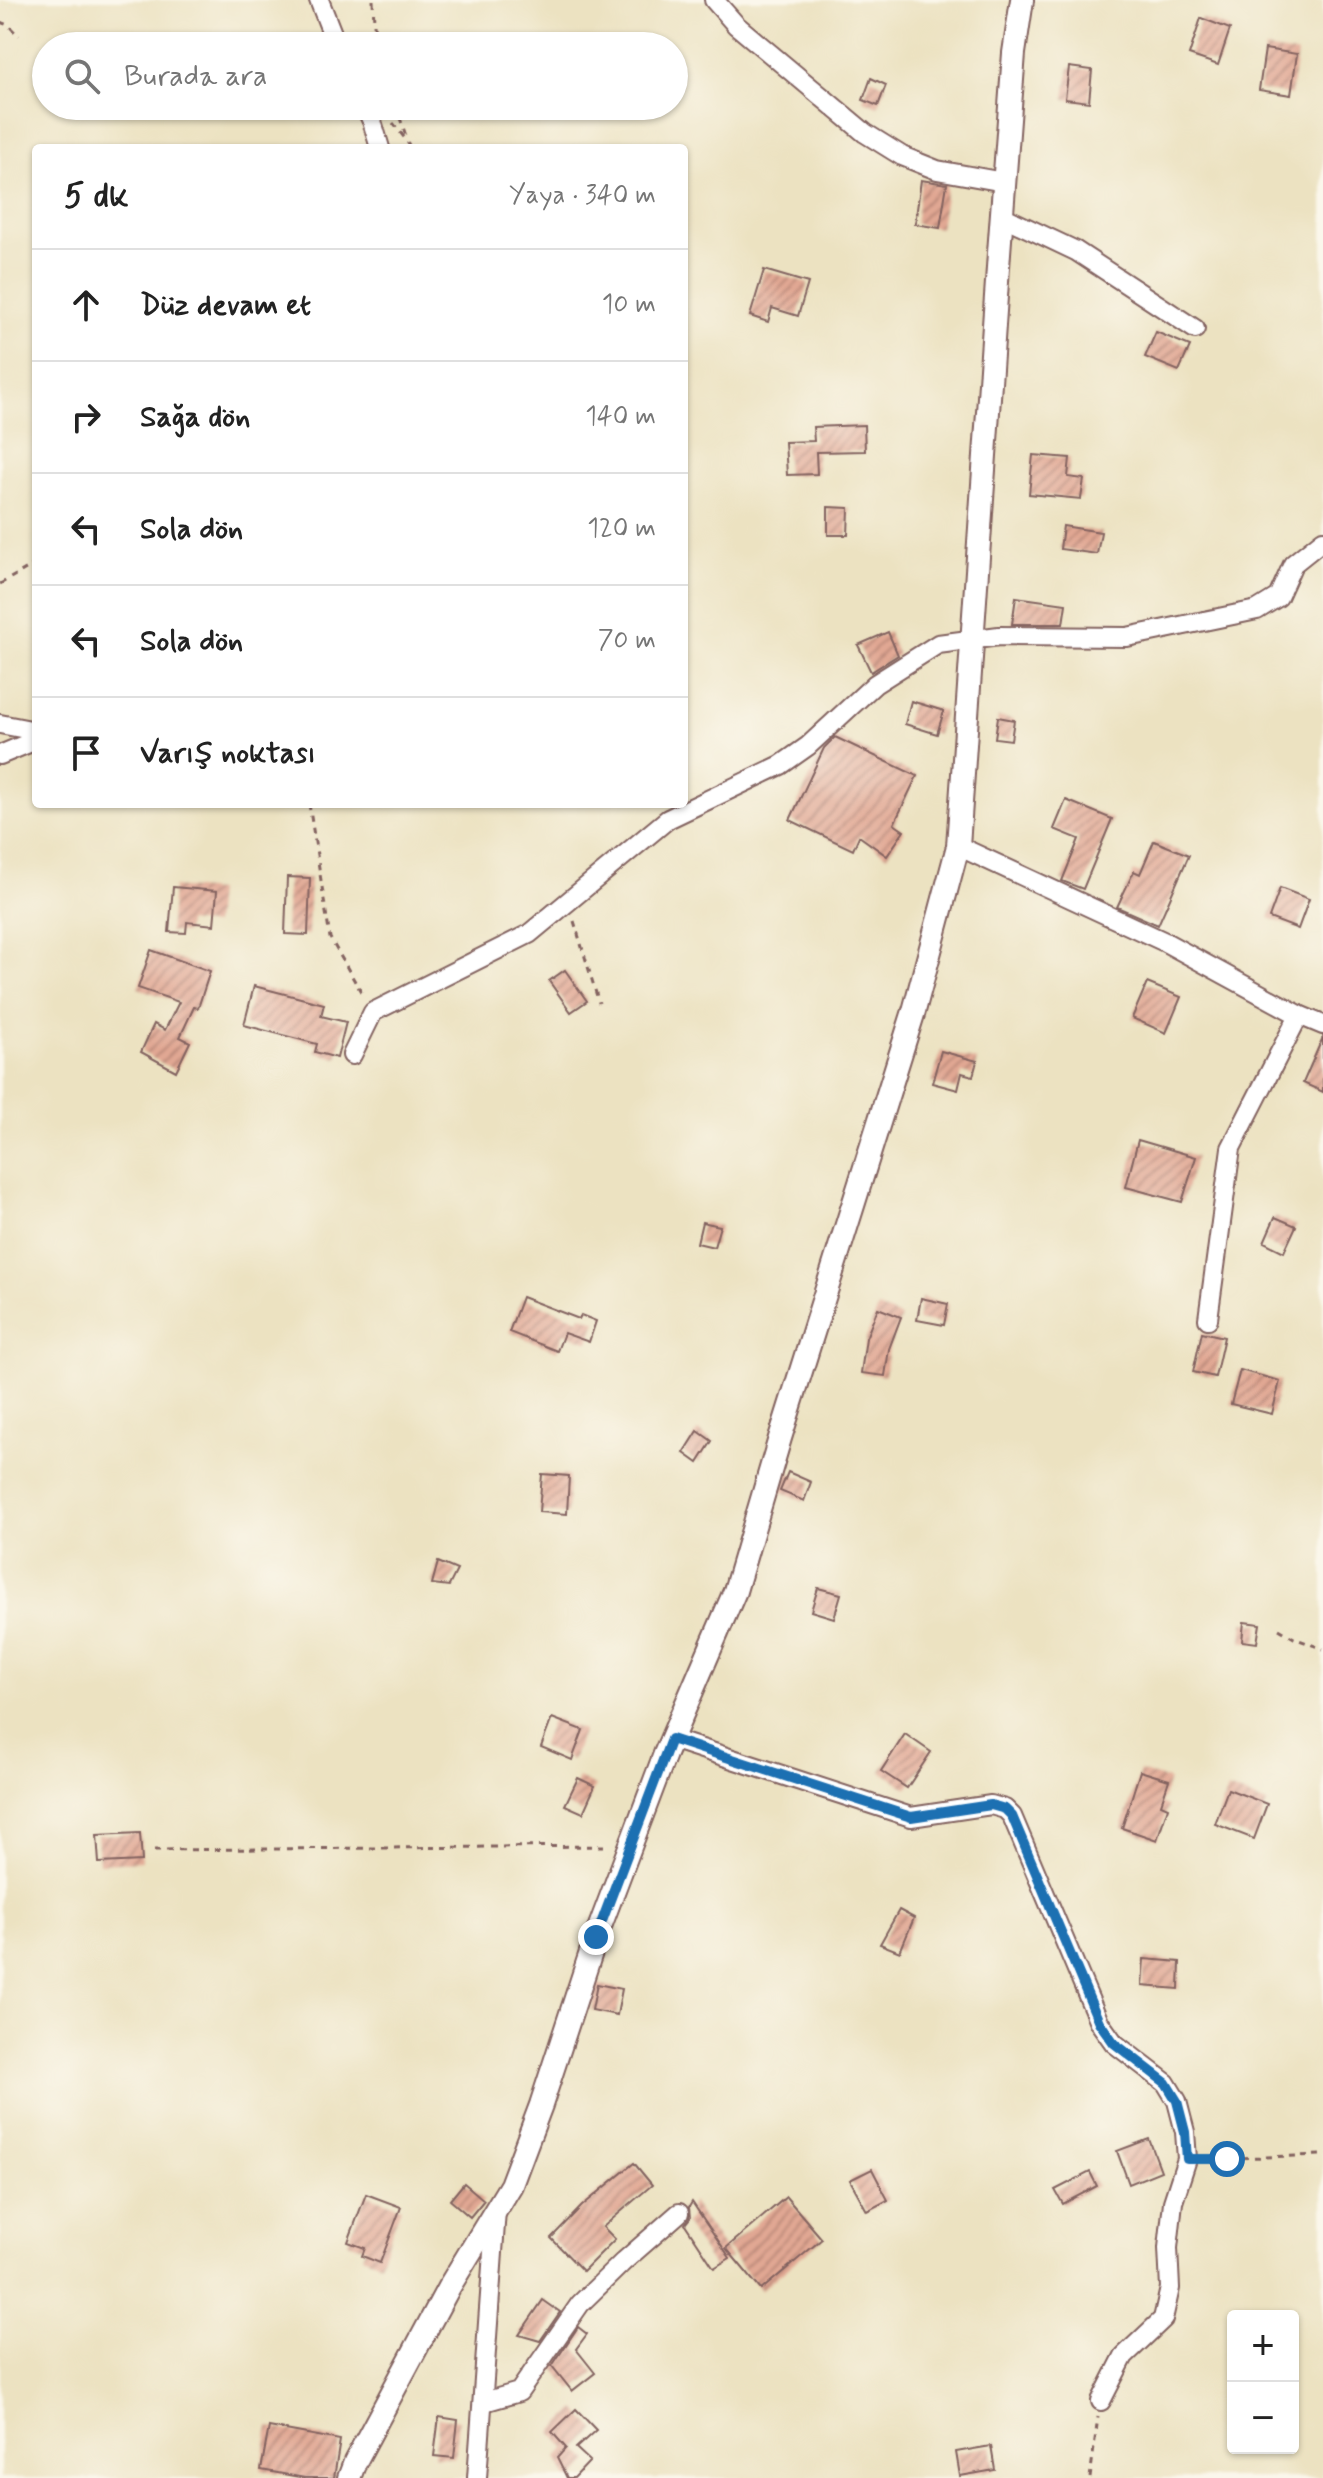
<!DOCTYPE html>
<html lang="tr">
<head>
<meta charset="utf-8">
<style>
	:root { --surface:#fff; --page:#f2f2f2; --text:#222; --muted:#767676; --line:#e0e0e0 }
	body { margin:0; font-family:Mynerve,sans-serif; background:var(--page); color:var(--text) }
	.controls { position:absolute; right:24px; bottom:24px; display:grid; overflow:hidden; border-radius:8px; box-shadow:0 2px 6px #0004 }
	.controls button { width:72px; height:72px; display:grid; place-items:center; padding:0; border:0; border-bottom:2px solid var(--line); background:var(--surface); color:var(--text); font:40px sans-serif }
	.stop { position:absolute; width:24px; height:24px; margin:-18px; border:6px solid #1f6fb2; border-radius:50%; background:#fff }
	.stop.end { background:#1f6fb2; border-color:#fff; box-shadow:0 2px 8px #0008 }
	.list { margin:0; padding:0; list-style:none }
	h2 { display:flex; justify-content:space-between; align-items:center; height:104px; margin:0; padding:0 32px; font-size:34px }
	h2 small { font-size:26px; font-weight:400; color:var(--muted) }
	.list li { display:grid; grid-template-columns:52px 1fr auto; gap:24px; align-items:center; box-sizing:border-box; height:112px; padding:0 32px; border-top:2px solid var(--line) }
	.list b { display:block; font-size:30px; white-space:nowrap }
	.list em { font-size:26px; font-style:normal; color:var(--muted) }
	.icon { flex:none; width:44px; height:44px; fill:none; stroke:currentColor; stroke-width:2; stroke-linecap:round; stroke-linejoin:round }
	.map { position:relative; flex:none; width:1323px; height:2478px; overflow:hidden }
	.search { position:absolute; background:var(--surface); box-shadow:0 2px 6px #0004; left:32px; top:32px; width:656px; height:88px; display:flex; align-items:center; gap:20px; box-sizing:border-box; padding:0 28px; border-radius:44px; color:var(--muted); font-size:30px }
	.panel { position:absolute; background:var(--surface); box-shadow:0 2px 6px #0004; left:32px; top:144px; width:656px; height:664px; border-radius:8px }
	.map>svg:first-child { display:block }
</style>
</head>
<body>
<div class="map">
<svg width="1323" height="2478" viewBox="0 0 1323 2478">
	<defs>
		<pattern id="building-hatch" width="6" height="6" patternUnits="userSpaceOnUse" patternTransform="scale(2)"><rect width="6" height="6" fill="#e1a793"/><path d="M-1 1l2-2M0 6l6-6M5 7l2-2" fill="none" stroke="#b88778"/></pattern>
	</defs>
	<rect width="100%" height="100%" fill="#fbf7ec"/>
	<filter id="ink" filterUnits="userSpaceOnUse"><feTurbulence type="fractalNoise" baseFrequency=".0125" numOctaves="2"/><feDisplacementMap in="SourceGraphic" scale="16" xChannelSelector="R" yChannelSelector="G"/><feConvolveMatrix kernelMatrix="1 2 1 2 8 2 1 2 1" color-interpolation-filters="sRGB"/></filter>
	<filter id="wash" filterUnits="userSpaceOnUse"><feTurbulence type="fractalNoise" baseFrequency=".006" numOctaves="4" result="noise"/><feDisplacementMap in="SourceGraphic" scale="32" xChannelSelector="R" yChannelSelector="G"/><feGaussianBlur stdDeviation="1.8" result="paint"/><feColorMatrix in="noise" values="0 0 0 0 0 0 0 0 0 0 0 0 0 0 0 0 0 1.4 0 .05"/><feComposite in="paint" operator="in"/></filter>
	<g filter="url(#wash)">
		<rect width="100%" height="100%" fill="#ece2c1"/>
		<g id="blocks">
			<g fill="url(#building-hatch)">
				<polygon points="1201,18 1230,29 1218,65 1189,55"/>
				<polygon points="1265,49 1297,54 1291,95 1259,90"/>
				<polygon points="1069,67 1092,70 1089,102 1065,99"/>
				<polygon points="871,78 886,85 878,106 863,100"/>
				<polygon points="921,180 947,184 940,228 915,224"/>
				<polygon points="764,270 808,283 798,316 772,308 768,322 750,316"/>
				<polygon points="1156,332 1190,346 1179,371 1145,357"/>
				<polygon points="864,425 865,451 816,452 817,474 787,475 785,442 814,441 813,427"/>
				<polygon points="1033,455 1070,458 1068,477 1084,479 1081,499 1029,494"/>
				<polygon points="828,507 849,508 848,535 828,535"/>
				<polygon points="1063,526 1101,532 1097,554 1060,549"/>
				<polygon points="1016,597 1066,604 1063,624 1012,624"/>
				<polygon points="888,632 898,655 871,672 858,645"/>
				<polygon points="911,701 944,711 937,734 905,724"/>
				<polygon points="998,717 1014,720 1011,740 995,738"/>
				<polygon points="835,737 917,776 894,824 904,831 887,856 859,836 853,850 790,820 824,748"/>
				<polygon points="1066,800 1112,819 1083,889 1062,881 1079,839 1054,829"/>
				<polygon points="1154,841 1189,855 1158,925 1117,907 1134,871 1140,874"/>
				<polygon points="287,877 310,878 308,935 285,934"/>
				<polygon points="173,887 217,891 214,925 187,922 186,933 169,932"/>
				<polygon points="1280,888 1309,899 1298,929 1269,918"/>
				<polygon points="151,950 210,971 198,1008 194,1007 180,1037 190,1042 176,1071 141,1052 154,1024 165,1030 179,1002 138,988"/>
				<polygon points="565,970 587,1001 571,1012 549,981"/>
				<polygon points="1147,983 1181,997 1166,1033 1132,1018"/>
				<polygon points="254,986 324,1004 321,1016 346,1022 337,1058 315,1052 317,1044 244,1025"/>
				<polygon points="1323,1037 1323,1092 1303,1083"/>
				<polygon points="941,1051 977,1061 973,1076 962,1073 958,1090 932,1083"/>
				<polygon points="1138,1140 1196,1157 1182,1202 1126,1187"/>
				<polygon points="1275,1217 1296,1226 1284,1252 1264,1242"/>
				<polygon points="702,1222 720,1226 714,1247 697,1243"/>
				<polygon points="522,1297 579,1319 581,1315 596,1321 589,1342 564,1333 557,1351 509,1332"/>
				<polygon points="921,1298 948,1304 944,1325 917,1320"/>
				<polygon points="878,1308 901,1317 889,1349 885,1376 861,1373 866,1338"/>
				<polygon points="1202,1332 1224,1337 1215,1377 1193,1372"/>
				<polygon points="1240,1370 1280,1381 1272,1414 1231,1404"/>
				<polygon points="698,1431 712,1441 698,1463 684,1453"/>
				<polygon points="788,1472 811,1482 804,1501 780,1491"/>
				<polygon points="542,1474 569,1476 567,1514 539,1512"/>
				<polygon points="438,1562 457,1570 449,1586 432,1584"/>
				<polygon points="818,1588 841,1594 834,1618 811,1611"/>
				<polygon points="1244,1622 1260,1624 1257,1643 1242,1641"/>
				<polygon points="552,1718 583,1730 572,1760 541,1747"/>
				<polygon points="905,1734 931,1752 907,1788 881,1771"/>
				<polygon points="1140,1771 1169,1780 1161,1804 1168,1807 1157,1840 1122,1828"/>
				<polygon points="578,1778 595,1786 583,1813 565,1805"/>
				<polygon points="1228,1789 1267,1804 1254,1839 1215,1824"/>
				<polygon points="140,1833 142,1861 99,1863 97,1835"/>
				<polygon points="899,1910 914,1918 900,1952 880,1944"/>
				<polygon points="1144,1959 1180,1962 1179,1989 1142,1986"/>
				<polygon points="597,1984 622,1989 617,2015 592,2010"/>
				<polygon points="1149,2139 1161,2171 1129,2184 1117,2151"/>
				<polygon points="634,2163 652,2185 603,2227 615,2239 583,2271 551,2238 582,2206"/>
				<polygon points="872,2169 888,2200 867,2211 850,2180"/>
				<polygon points="1090,2172 1097,2186 1063,2204 1055,2190"/>
				<polygon points="464,2183 484,2200 470,2217 450,2200"/>
				<polygon points="366,2194 401,2207 380,2263 362,2256 365,2248 348,2242"/>
				<polygon points="786,2197 822,2239 761,2290 726,2248"/>
				<polygon points="692,2202 730,2258 714,2268 685,2224 690,2218 689,2207"/>
				<polygon points="543,2300 560,2312 540,2341 519,2335"/>
				<polygon points="578,2327 587,2334 576,2349 595,2373 572,2391 552,2366"/>
				<polygon points="576,2409 596,2430 576,2448 590,2461 574,2478 567,2478 557,2458 566,2448 552,2432"/>
				<polygon points="439,2417 458,2420 454,2458 434,2456"/>
				<polygon points="269,2427 340,2440 334,2478 305,2478 261,2470"/>
				<polygon points="991,2446 995,2470 960,2476 956,2452"/>
			</g>
		</g>
	</g>
	<g filter="url(#ink)">
		<use href="#blocks" fill-opacity="0" stroke="#836360" stroke-width="2"/>
		<g fill="none" stroke-linecap="round" stroke-linejoin="round">
			<defs>
				<g id="minor">
					<polyline points="319,0 337,46"/>
					<polyline points="714,0 736,25 865,133 902,156 937,170 1004,182"/>
					<polyline points="365,106 372,121 380,148"/>
					<polyline points="1002,216 1076,251 1195,329"/>
					<polyline points="0,724 36,731"/>
					<polyline points="0,755 36,740"/>
					<polyline points="958,846 1165,942 1299,1015 1323,1025"/>
					<polyline points="352,1055 373,1012 529,934 668,819 781,765 808,746 875,684 938,644 999,636 1127,637 1257,610 1278,597 1293,564 1323,540"/>
					<polyline points="1208,1319 1231,1148 1299,1015"/>
					<polyline points="671,1739 911,1817 991,1805 1005,1809 1012,1816 1099,2022 1114,2043 1166,2083 1177,2101 1185,2132 1187,2159 1173,2202 1168,2248 1170,2288 1163,2319 1124,2356 1101,2401"/>
					<polyline points="484,2402 519,2392 580,2304 623,2262 679,2213"/>
					<polyline points="477,2478 496,2210"/>
				</g>
				<polyline id="tertiary" points="349,2478 355,2462 449,2287 511,2185 541,2105 596,1937 665,1754 735,1591 780,1438 914,1011 958,846 999,253 1014,53 1022,0"/>
			</defs>
			<use href="#minor" stroke="#836360" stroke-width="22"/>
			<use href="#tertiary" stroke="#836360" stroke-width="26"/>
			<g stroke="#836360" stroke-width="3" stroke-dasharray="6 6" stroke-linecap="butt">
				<polyline points="373,0 375,46"/>
				<polyline points="0,22 8,25 19,36"/>
				<polyline points="396,106 406,136"/>
				<polyline points="393,123 407,141 410,148"/>
				<polyline points="0,584 36,563"/>
				<polyline points="309,804 330,938 364,997"/>
				<polyline points="574,921 599,1003"/>
				<polyline points="1279,1629 1294,1638 1323,1649"/>
				<polyline points="154,1850 607,1846"/>
				<polyline points="1206,2159 1323,2155"/>
				<polyline points="1090,2478 1098,2417"/>
			</g>
			<use href="#minor" stroke="#fff" stroke-width="18"/>
			<use href="#tertiary" stroke="#fff" stroke-width="22"/>
		</g>
	</g>
	<g fill="none" stroke-linecap="round" stroke-linejoin="round" filter="url(#ink)">
		<polyline stroke="#1f6fb2" stroke-width="10" points="596,1937 671,1739 911,1817 991,1805 1005,1809 1012,1816 1099,2022 1114,2043 1166,2083 1177,2101 1185,2132 1187,2159 1227,2159"/>
	</g>
</svg>
<div class="controls">
<button>+</button>
<button>−</button>
</div>
<div class="stop" style="left:1227px;top:2159px"></div>
<div class="stop end" style="left:596px;top:1937px"></div>
<div class="search"><svg class="icon" aria-label="search" viewBox="0 0 24 24"><circle cx="10" cy="10" r="6"/><path d="M15 15l6 6"/></svg>Burada ara</div>
<section class="panel">
<h2>5 dk<small>Yaya · 340 m</small></h2>
<ul class="list">
<li><svg class="icon" aria-label="ahead" viewBox="0 0 24 24"><path d="M12 20V5M6 11l6-6 6 6"/></svg><div><b>Düz devam et</b></div><em>10 m</em></li>
<li><svg class="icon" aria-label="right" viewBox="0 0 24 24"><path d="M7 20v-9h11M14 6l5 5-5 5"/></svg><div><b>Sağa dön</b></div><em>140 m</em></li>
<li><svg class="icon" aria-label="left" viewBox="0 0 24 24"><path d="M17 20v-9H6M10 6l-5 5 5 5"/></svg><div><b>Sola dön</b></div><em>120 m</em></li>
<li><svg class="icon" aria-label="left" viewBox="0 0 24 24"><path d="M17 20v-9H6M10 6l-5 5 5 5"/></svg><div><b>Sola dön</b></div><em>70 m</em></li>
<li><svg class="icon" aria-label="arrive" viewBox="0 0 24 24"><path d="M6 21V4h12l-3 4 3 4H6"/></svg><div><b>Varış noktası</b></div></li>
</ul>
</section>
</div>
</body>
</html>
